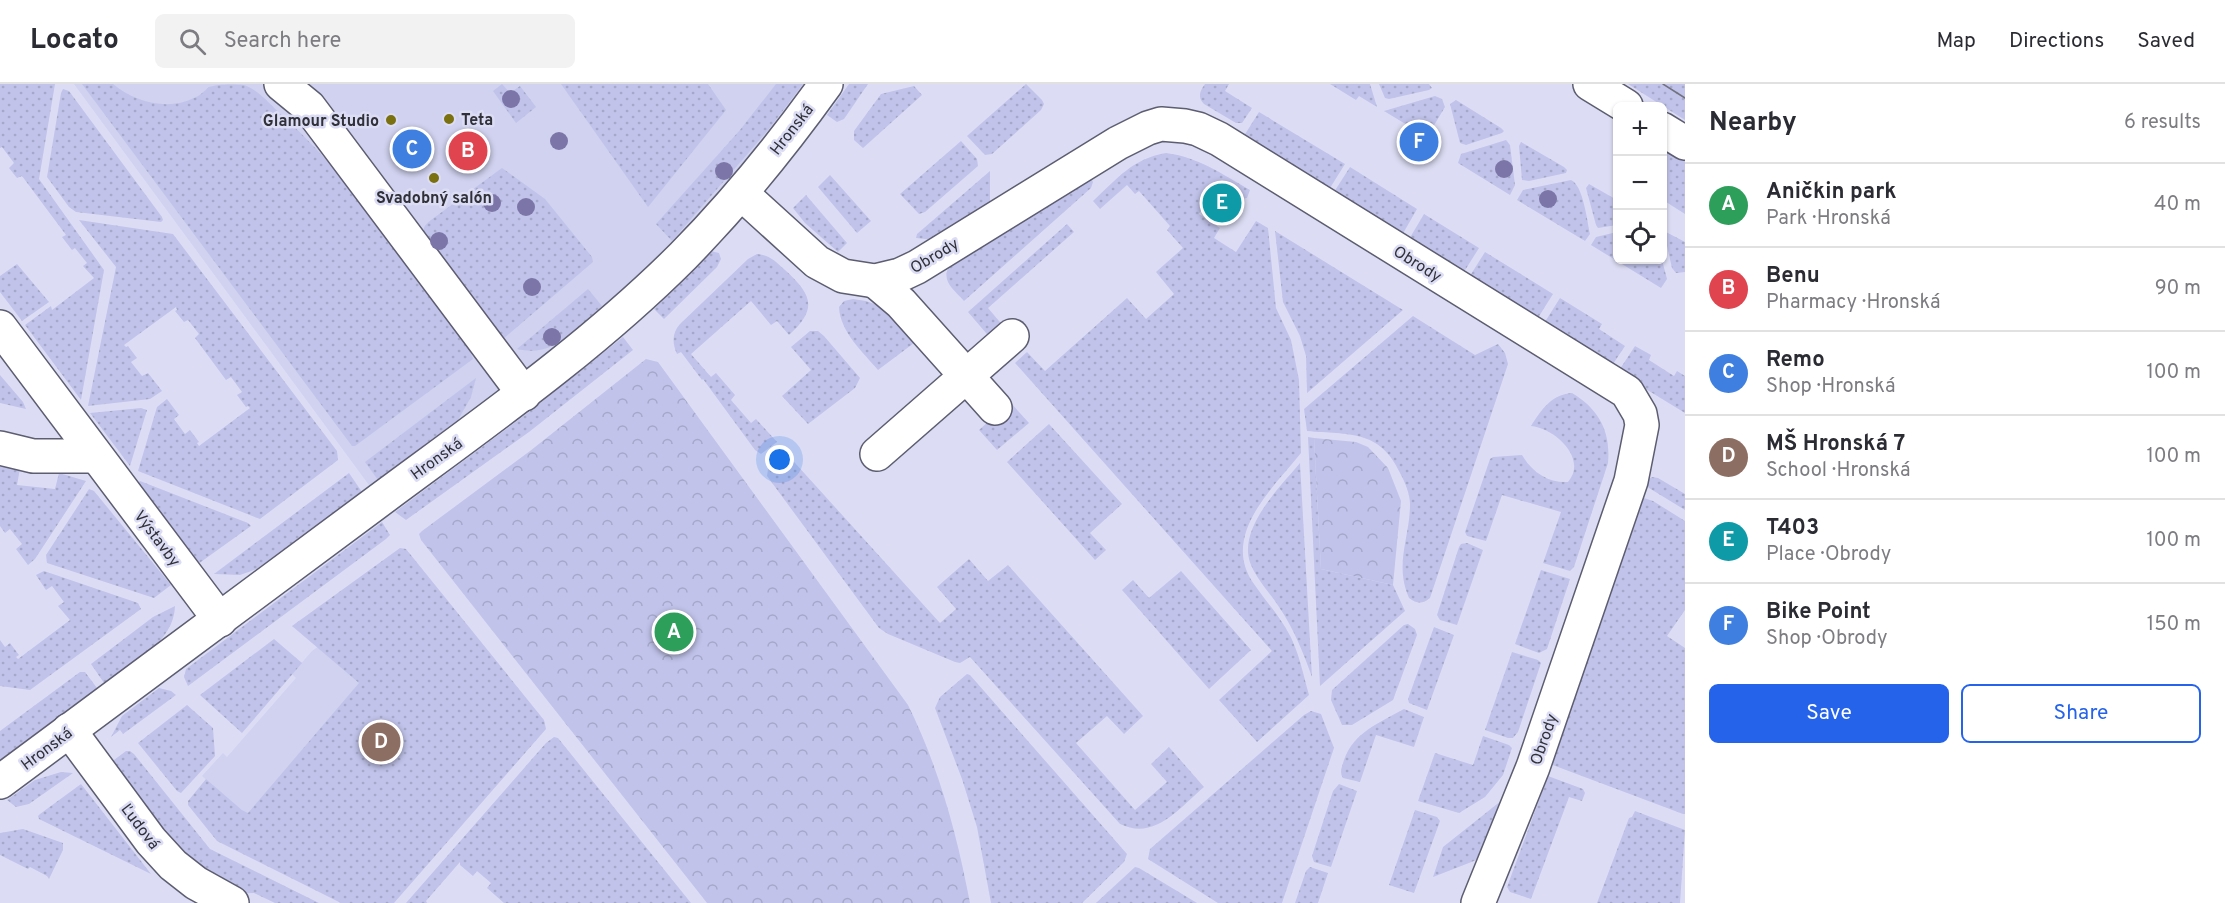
<!DOCTYPE html>
<html lang="en">
<head>
<meta charset="utf-8">
<style>
	:root { --surface:#fff; --page:#f2f2f3; --text:#2b2b33; --muted:#7c7c81; --line:#e1e1e2; --accent:#2563eb }
	body { margin:0; font-family:Overpass,sans-serif; background:var(--page); color:var(--text) }
	.controls { position:absolute; right:18px; top:18px; display:grid; overflow:hidden; border-radius:9px; box-shadow:0 2px 4px #0004 }
	.controls button { width:54px; height:54px; display:grid; place-items:center; padding:0; border:0; border-bottom:2px solid var(--line); background:var(--surface); color:var(--text); font:30px sans-serif }
	.you { position:absolute; left:780px; top:376px; width:21px; height:21px; margin:-15px; border:4px solid #fff; border-radius:50%; background:#1a73e8; box-shadow:0 0 0 9px #1a73e833 }
	.badge { display:grid; place-items:center; width:39px; height:39px; border-radius:50%; background:var(--accent); color:#fff; font-size:20px; font-weight:700 }
	.pin { position:absolute; translate:-50% -50%; border:3px solid #fff; box-shadow:0 2px 6px #0006 }
	.list { margin:0; padding:0; list-style:none }
	h2 { display:flex; justify-content:space-between; align-items:center; height:78px; margin:0; padding:0 24px; font-size:26px }
	h2 small { font-size:20px; font-weight:400; color:var(--muted) }
	.list li { display:grid; grid-template-columns:39px 1fr auto; gap:18px; align-items:center; box-sizing:border-box; height:84px; padding:0 24px; border-top:2px solid var(--line) }
	.list b { display:block; font-size:22px; white-space:nowrap }
	.list p { margin:0; font-size:20px; white-space:nowrap; color:var(--muted) }
	.list em { font-size:20px; font-style:normal; color:var(--muted) }
	.actions { display:flex; gap:12px; padding:18px 24px }
	.actions a { flex:1; padding:14px 0; border:2px solid var(--accent); border-radius:9px; text-align:center; font-size:21px; color:var(--accent) }
	.actions .main { background:var(--accent); color:#fff }
	.icon { flex:none; width:33px; height:33px; fill:none; stroke:currentColor; stroke-width:2; stroke-linecap:round; stroke-linejoin:round }
	.map { position:relative; flex:none; width:1685px; height:819px; overflow:hidden }
	header { display:flex; align-items:center; gap:36px; box-sizing:border-box; height:84px; padding:0 30px; background:var(--surface); border-bottom:2px solid var(--line) }
	header strong { font-size:28px }
	nav { display:flex; gap:33px; margin-inline-start:auto; font-size:21px }
	.search { width:420px; height:54px; background:var(--page); display:flex; align-items:center; gap:15px; box-sizing:border-box; padding:0 21px; border-radius:9px; color:var(--muted); font-size:22px }
	main { display:flex }
	aside { flex:1; background:var(--surface) }
	.map>svg:first-child { display:block }
</style>
</head>
<body>
<header>
<strong>Locato</strong>
<div class="search"><svg class="icon" aria-label="search" viewBox="0 0 24 24"><circle cx="10" cy="10" r="6"/><path d="M15 15l6 6"/></svg>Search here</div>
<nav><a>Map</a><a>Directions</a><a>Saved</a></nav>
</header>
<main>
<div class="map">
<svg width="1685" height="819" viewBox="0 0 1685 819">
	<defs>
		<pattern id="grass-dots" width="8" height="8" patternUnits="userSpaceOnUse" patternTransform="scale(1.5)"><rect width="8" height="8" fill="#c1c3ea"/><path d="M2 2h.1M6 6h.1" fill="none" stroke="#a6a8c9" stroke-width="1.8" stroke-linecap="round"/></pattern>
		<pattern id="park-crowns" width="20" height="18" patternUnits="userSpaceOnUse" patternTransform="scale(1.5)"><rect width="20" height="18" fill="#c1c3ea"/><path d="M2 6a3 3 0 1 1 6 0M12 15a3 3 0 1 1 6 0" fill="none" stroke="#a6a8c9"/></pattern>
	</defs>
	<rect width="100%" height="100%" fill="#dcddf4"/>
	<g fill="#d0d2ef">
		<polygon points="74,0 826,0 741,109 380,416"/>
		<polygon points="412,496 390,803 242,726 202,692 223,669 227,673 296,594 292,590 312,567"/>
	</g>
	<g fill="url(#grass-dots)">
		<polygon points="0,0 55,0 39,95 104,186 81,316 25,241 51,222 52,226 94,194 83,182 87,179 75,164 72,166 62,153 66,151 22,92 17,94 9,84 14,79 2,63 0,64"/>
		<path d="M82 0H113C134 18 168 27 194 14 200 12 204 7 209 3 216 0 235 0 244 1 259 6 271 22 283 32 357 100 411 186 470 267L473 275 355 362H352Z"/>
		<polygon points="502,0 510,9 520,2 536,23 516,39 493,7"/>
		<polygon points="561,0 708,0 726,26 648,123"/>
		<polygon points="776,0 803,0 769,45 672,157 656,140 740,46"/>
		<polygon points="849,0 868,0 844,35 837,38 827,31"/>
		<polygon points="1026,0 1042,16 1044,20 1041,26 992,70 985,71 967,52"/>
		<path d="M1205 0H1229L1225 7 1252 24 1242 39H1236L1204 20C1197 13 1200 7 1205 0Z"/>
		<polygon points="1330,0 1370,0 1377,23 1359,12 1356,16"/>
		<polygon points="1379,0 1429,0 1432,4 1429,6 1389,15 1385,14"/>
		<polygon points="1628,0 1685,0 1685,36"/>
		<polygon points="914,2 922,11 863,64 854,56 854,47 881,10"/>
		<polygon points="63,5 69,7 162,133 163,136 161,138 76,128 69,123 47,93 61,9"/>
		<polygon points="1435,12 1442,15 1445,23 1427,53 1384,27"/>
		<polygon points="1456,16 1501,44 1504,47 1502,49 1466,61 1460,59 1450,20"/>
		<polygon points="1259,28 1345,80 1330,104 1326,105 1242,55"/>
		<polygon points="1506,56 1510,61 1515,101 1510,111 1458,79 1461,70"/>
		<polygon points="961,57 977,75 978,82 925,128 919,130 900,110"/>
		<polygon points="1521,58 1564,83 1567,86 1566,89 1529,97 1522,96 1519,62"/>
		<polygon points="1662,63 1685,77 1685,130 1663,116"/>
		<path d="M1166 69C1198 73 1222 90 1250 106L1247 114 1241 115 1218 100 1199 130 1220 144 1214 154 1236 168 1256 137 1268 144 1276 224 1291 256 1299 296 1301 369C1272 405 1220 452 1254 500 1267 519 1284 537 1293 558 1300 574 1304 593 1309 611L1257 658 1219 616 1272 567 1015 279 1027 268 1045 287 1127 214 1146 235 1174 210 1156 188 1183 164 1167 146 1170 142 1139 107 1135 110 1127 101 1100 125 1093 117C1118 94 1132 75 1166 69Z"/>
		<polygon points="1350,83 1417,125 1401,153 1334,108"/>
		<path d="M502 84 545 115 592 173 593 178 503 255 498 252 425 152C422 143 425 141 431 136Z"/>
		<polygon points="990,87 990,119 934,156 916,154 917,150"/>
		<polygon points="830,91 871,137 857,149 818,103"/>
		<path d="M1091 94 1093 98 1091 104 964 217C953 205 940 196 950 181Z"/>
		<path d="M1571 96C1583 101 1587 136 1590 150L1585 157 1517 116 1523 106Z"/>
		<polygon points="1589,100 1617,116 1617,141 1598,144 1596,141 1586,104"/>
		<polygon points="806,111 847,159 838,168 805,139 793,124"/>
		<polygon points="1424,130 1479,164 1462,191 1408,157"/>
		<polygon points="79,136 173,150 337,367 338,376 260,435 138,387 157,323 167,315 179,331 174,335 185,350 190,346 199,358 197,359 199,362 250,324 248,322 246,323 237,311 242,308 231,293 226,296 195,254 199,250 188,236 184,238 175,227 177,226 176,223 124,261 126,263 128,262 137,274 131,278 142,292 148,289 162,307 150,315 88,322 116,183"/>
		<polygon points="1067,140 1074,148 988,224 1005,244 992,256 968,228"/>
		<polygon points="1275,147 1403,226 1307,309 1306,272 1300,252 1283,218"/>
		<polygon points="1617,148 1618,176 1662,176 1667,195 1661,204 1591,161 1596,153"/>
		<polygon points="1666,148 1685,158 1685,188 1676,189 1672,184 1665,153"/>
		<polygon points="711,167 719,169 721,175 717,183 664,235 654,225"/>
		<polygon points="1485,168 1553,210 1536,237 1468,195"/>
		<path d="M757 170C770 171 776 178 785 186 811 210 819 224 789 251L777 237 771 241 751 217 691 270 711 293 716 289 735 311 731 316 751 339 756 335 777 358 761 370 755 366 703 295 702 296 681 268 677 270C672 259 672 249 680 240L748 175Z"/>
		<polygon points="17,180 49,218 22,237 0,208 0,192"/>
		<path d="M588 205 602 222C575 245 556 274 517 265Z"/>
		<polygon points="1560,214 1602,240 1599,245 1625,262 1611,283 1543,241"/>
		<path d="M853 215 866 217 882 223 918 256 878 286C863 268 840 248 839 223L844 217Z"/>
		<path d="M1413 232 1475 271 1498 260 1505 269 1508 280 1430 514C1423 520 1417 520 1409 514 1394 480 1410 454 1410 420 1410 410 1405 398 1400 389 1380 345 1348 351 1307 347L1304 325Z"/>
		<polygon points="810,247 818,247 824,252 860,294 855,304 808,340 782,312 811,286 791,263"/>
		<polygon points="623,253 633,266 529,348 406,436 395,428 529,328"/>
		<polygon points="1635,262 1651,271 1649,276 1674,292 1677,287 1685,292 1685,329 1618,288"/>
		<polygon points="0,291 23,318 26,325 0,319"/>
		<polygon points="476,294 471,313 458,336 378,396 365,378"/>
		<path d="M1572 309C1599 325 1611 348 1608 379L1574 483 1570 487 1543 479 1561 428 1502 411 1486 457 1467 452 1465 448 1490 375 1493 373 1522 371C1532 388 1548 399 1568 398 1588 375 1555 344 1531 342 1542 325 1551 311 1572 309Z"/>
		<polygon points="1010,318 1029,339 997,366 979,346"/>
		<polygon points="141,324 147,326 130,382 90,329"/>
		<polygon points="1049,340 1122,420 1090,449 1106,466 1095,476 1007,378"/>
		<polygon points="1308,353 1314,354 1321,485 1393,501 1405,527 1320,602"/>
		<path d="M786 369 940 539 956 525 937 503 969 475 988 497 1008 481 1143 632 1124 650 1107 632 1076 659 1135 726 1167 698 1151 680 1169 663 1204 703C1179 724 1155 757 1120 740L970 573 960 579 955 578 888 550 879 544 767 392 768 385Z"/>
		<polygon points="0,374 21,379 17,401 55,405 59,389 86,397 35,475 28,481 16,465 22,460 10,445 5,449 0,442"/>
		<path d="M1300 379 1312 593C1303 568 1294 545 1279 523 1270 509 1258 497 1251 481 1236 446 1280 403 1300 379Z"/>
		<polygon points="349,389 362,408 257,485 240,491 214,490"/>
		<polygon points="1652,393 1658,394 1685,410 1685,426 1649,404 1646,401 1647,396"/>
		<polygon points="140,397 248,439 251,442 198,480 138,399"/>
		<polygon points="89,405 94,407 171,501 154,514 47,479 46,471"/>
		<polygon points="1644,414 1653,417 1685,437 1685,526 1667,552 1685,564 1685,730 1683,730 1550,680 1640,417"/>
		<polygon points="382,438 390,451 386,455 188,602 184,593 186,585"/>
		<polygon points="1467,459 1483,466 1457,541 1440,536 1437,531 1459,463 1461,460"/>
		<polygon points="400,464 406,465 544,636 546,645 394,819 341,819 217,757 188,721 188,717 206,695 242,726 248,729 359,599 292,542"/>
		<polygon points="1541,486 1570,495 1547,565 1539,569 1515,560"/>
		<polygon points="44,487 138,519 141,525 30,606 0,602 0,556 5,563 10,559 19,571 16,573 18,575 70,536 58,522 64,518 52,502 46,506 36,491"/>
		<polygon points="1181,487 1251,566 1209,605 1122,506 1133,496 1149,514"/>
		<path d="M175 522C174 559 132 579 104 599L91 580 153 533Z"/>
		<polygon points="1408,540 1415,545 1417,551 1393,616 1352,641 1342,641 1331,616 1332,606 1404,541"/>
		<polygon points="1434,543 1454,551 1427,626 1409,619 1408,615"/>
		<polygon points="274,555 302,579 242,649 200,611"/>
		<polygon points="1512,568 1538,576 1541,579 1518,648 1513,654 1508,654 1485,646"/>
		<polygon points="80,588 85,588 97,604 0,676 0,647"/>
		<polygon points="967,590 970,591 1127,770 1124,778 1082,819 991,819 977,743 962,695 935,624 940,613"/>
		<polygon points="159,604 171,607 176,611 123,650 120,646 111,653 122,632"/>
		<polygon points="187,621 213,644 215,672 181,709 177,707 138,659"/>
		<path d="M1404 625 1424 633 1414 663 1376 651 1360 698 1343 694C1339 688 1342 683 1344 676 1354 648 1379 639 1404 625Z"/>
		<polygon points="1311,627 1321,630 1334,664 1282,819 1218,819 1148,775 1150,765 1304,631"/>
		<polygon points="1483,652 1509,661 1512,664 1503,691 1485,713 1459,729 1418,717 1435,669 1473,681"/>
		<polygon points="554,653 558,654 691,819 504,819 487,804 491,799 477,787 473,792 460,781 460,778 426,817 427,819 406,819 546,659"/>
		<polygon points="126,667 130,667 134,670 210,765 319,819 275,819 254,809 233,810 179,773 110,679"/>
		<polygon points="61,688 73,689 29,720 16,723 7,716 35,696"/>
		<polygon points="1548,692 1583,705 1585,709 1582,717 1569,713 1531,815 1510,808 1507,803"/>
		<polygon points="81,700 151,790 39,735 38,732 40,730"/>
		<polygon points="1339,700 1357,707 1331,783 1314,778 1312,772 1333,707"/>
		<polygon points="1511,709 1485,770 1474,777 1433,793 1443,763"/>
		<polygon points="1415,726 1437,733 1440,737 1414,809 1389,801"/>
		<polygon points="1635,727 1685,746 1680,819 1597,819 1629,734 1632,733"/>
		<polygon points="23,745 63,759 63,766 49,795 47,792 30,783 28,785 0,771 0,749"/>
		<polygon points="1135,783 1139,784 1197,819 1096,819"/>
		<polygon points="1310,783 1328,789 1318,819 1295,819 1306,787"/>
	</g>
	<g fill="url(#park-crowns)">
		<path d="M646 275 658 278 908 621C939 684 957 750 970 819H707L421 456 419 450 422 447 530 367Z"/>
		<polygon points="1314,354 1356,358 1368,363 1388,384 1401,417 1393,501 1321,485"/>
	</g>
	<g fill="none" stroke-linecap="round" stroke-linejoin="round">
		<defs>
			<g id="minor">
				<polyline points="281,0 309,23 524,310"/>
				<polyline points="1590,0 1626,22"/>
				<polyline points="1662,45 1685,59"/>
				<polyline points="741,109 817,178 843,192 875,197 900,191 917,183 1118,59 1148,44 1161,40 1185,42 1198,45 1219,55 1627,308 1640,330 1642,341 1631,397 1533,683 1478,819"/>
				<polyline points="875,197 901,219 995,324"/>
				<polyline points="0,243 220,536"/>
				<polyline points="0,364 33,372 96,372"/>
				<polyline points="877,370 1012,252"/>
				<polyline points="69,646 151,757 173,781 196,799 232,819"/>
				<path d="M0 698C125 604 252 512 377 418 482 340 590 265 683 172 735 119 783 60 826 0"/>
			</g>
		</defs>
		<use href="#minor" stroke="#5c5d70" stroke-width="36"/>
		<use href="#minor" stroke="#fff" stroke-width="33"/>
		<polyline stroke="#717280" stroke-width="1.5" points="1663,0 1685,14"/>
	</g>
	<g fill="#7b76a7">
		<circle cx="511" cy="15" r="9"/>
		<circle cx="559" cy="57" r="9"/>
		<circle cx="1504" cy="85" r="9"/>
		<circle cx="724" cy="87" r="9"/>
		<circle cx="1548" cy="115" r="9"/>
		<circle cx="492" cy="119" r="9"/>
		<circle cx="526" cy="123" r="9"/>
		<circle cx="439" cy="157" r="9"/>
		<circle cx="532" cy="203" r="9"/>
		<circle cx="552" cy="253" r="9"/>
	</g>
	<g fill="#7a7010" stroke="#dcddf4" stroke-width="2">
		<circle cx="449" cy="35" r="6"/>
		<circle cx="391" cy="36" r="6"/>
		<circle cx="434" cy="94" r="6"/>
	</g>
	<g text-anchor="middle" stroke-width="5" stroke-linejoin="round" paint-order="stroke">
		<g font-size="16" font-weight="bold" fill="#2f3038" stroke="#dcddf4" text-anchor="start">
			<text x="461" y="41">Teta</text>
			<text x="379" y="42" text-anchor="end">Glamour Studio</text>
			<text x="434" y="119" text-anchor="middle">Svadobný salón</text>
		</g>
		<g font-size="16" fill="#2f3038" stroke="#dcddf4">
			<text transform="translate(791 45) rotate(-52)" y="6">Hronská</text>
			<text transform="translate(934 171) rotate(-31)" y="6">Obrody</text>
			<text transform="translate(1418 179) rotate(32)" y="6">Obrody</text>
			<text transform="translate(436 374) rotate(-36)" y="6">Hronská</text>
			<text transform="translate(158 454) rotate(53)" y="6">Výstavby</text>
			<text transform="translate(1543 655) rotate(-71)" y="6">Obrody</text>
			<text transform="translate(46 664) rotate(-37)" y="6">Hronská</text>
			<text transform="translate(141 742) rotate(53)" y="6">Ľudová</text>
		</g>
	</g>
</svg>
<div class="controls">
<button>+</button>
<button>−</button>
<button><svg class="icon" aria-label="locate" viewBox="0 0 24 24"><circle cx="12" cy="12" r="6"/><path d="M12 2v4M12 18v4M2 12h4M18 12h4"/></svg></button>
</div>
<div class="you"></div>
<div class="pin badge" style="left:674px;top:548px;background:#2e9e5b">A</div>
<div class="pin badge" style="left:468px;top:67px;background:#e0444e">B</div>
<div class="pin badge" style="left:412px;top:65px;background:#3f7fe0">C</div>
<div class="pin badge" style="left:381px;top:658px;background:#8d6e63">D</div>
<div class="pin badge" style="left:1222px;top:119px;background:#0f9aa8">E</div>
<div class="pin badge" style="left:1419px;top:58px;background:#3f7fe0">F</div>
</div>
<aside>
<h2>Nearby<small>6 results</small></h2>
<ul class="list">
<li><span class="badge" style="background:#2e9e5b">A</span><div><b>Aničkin park</b><p>Park · Hronská</p></div><em>40 m</em></li>
<li><span class="badge" style="background:#e0444e">B</span><div><b>Benu</b><p>Pharmacy · Hronská</p></div><em>90 m</em></li>
<li><span class="badge" style="background:#3f7fe0">C</span><div><b>Remo</b><p>Shop · Hronská</p></div><em>100 m</em></li>
<li><span class="badge" style="background:#8d6e63">D</span><div><b>MŠ Hronská 7</b><p>School · Hronská</p></div><em>100 m</em></li>
<li><span class="badge" style="background:#0f9aa8">E</span><div><b>T403</b><p>Place · Obrody</p></div><em>100 m</em></li>
<li><span class="badge" style="background:#3f7fe0">F</span><div><b>Bike Point</b><p>Shop · Obrody</p></div><em>150 m</em></li>
</ul>
<div class="actions"><a class="main">Save</a><a>Share</a></div>
</aside>
</main>
</body>
</html>
